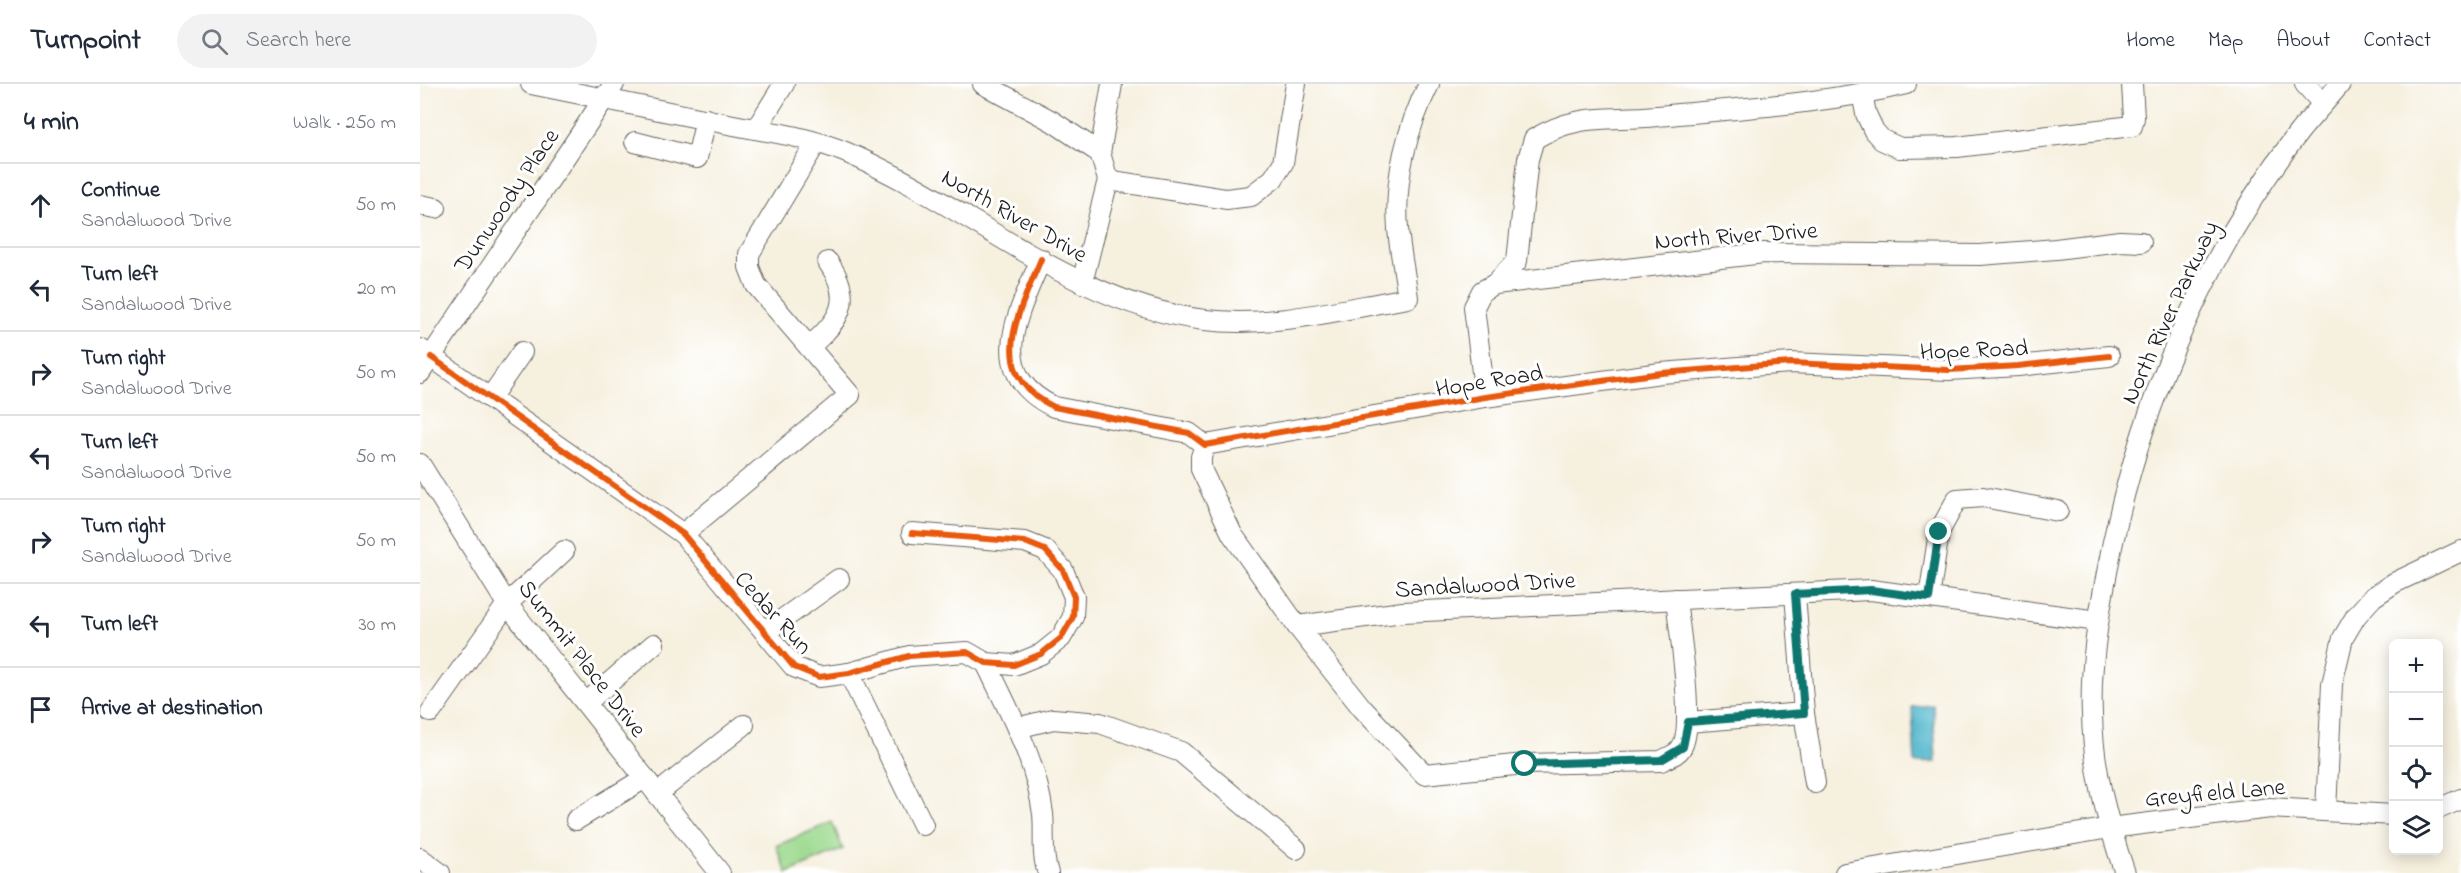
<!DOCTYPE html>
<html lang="en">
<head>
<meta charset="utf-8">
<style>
	:root { --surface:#fff; --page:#f2f2f3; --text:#1f2937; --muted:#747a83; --line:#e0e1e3 }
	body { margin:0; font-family:"Indie Flower",sans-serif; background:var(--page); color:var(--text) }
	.controls { position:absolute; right:18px; bottom:18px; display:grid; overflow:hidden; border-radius:9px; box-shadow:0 3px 15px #0003 }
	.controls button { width:54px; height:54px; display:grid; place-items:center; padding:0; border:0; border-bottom:2px solid var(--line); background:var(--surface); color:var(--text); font:30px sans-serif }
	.stop { position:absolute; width:18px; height:18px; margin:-14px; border:4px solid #0f766e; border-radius:50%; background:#fff }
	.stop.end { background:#0f766e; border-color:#fff; box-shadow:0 2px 6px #0008 }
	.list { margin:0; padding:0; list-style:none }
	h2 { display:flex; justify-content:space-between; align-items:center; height:78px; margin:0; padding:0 24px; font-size:26px }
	h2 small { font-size:20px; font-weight:400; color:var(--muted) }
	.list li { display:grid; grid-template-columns:39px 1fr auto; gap:18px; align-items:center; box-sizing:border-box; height:84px; padding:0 24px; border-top:2px solid var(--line) }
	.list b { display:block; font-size:22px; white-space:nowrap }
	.list p { margin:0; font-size:20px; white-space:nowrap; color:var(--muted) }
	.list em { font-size:20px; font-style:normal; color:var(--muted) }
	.icon { flex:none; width:33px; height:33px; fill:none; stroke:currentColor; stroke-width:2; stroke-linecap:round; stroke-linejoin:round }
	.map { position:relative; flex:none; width:2041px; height:789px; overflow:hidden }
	header { display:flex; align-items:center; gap:36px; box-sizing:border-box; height:84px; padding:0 30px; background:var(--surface); border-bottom:2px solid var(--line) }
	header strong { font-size:28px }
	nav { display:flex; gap:33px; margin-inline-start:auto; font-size:21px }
	.search { width:420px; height:54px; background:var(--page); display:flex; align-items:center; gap:15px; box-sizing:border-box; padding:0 21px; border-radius:33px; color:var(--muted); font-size:22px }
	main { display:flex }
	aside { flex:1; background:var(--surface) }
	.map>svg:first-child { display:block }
</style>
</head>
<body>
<header>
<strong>Turnpoint</strong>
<div class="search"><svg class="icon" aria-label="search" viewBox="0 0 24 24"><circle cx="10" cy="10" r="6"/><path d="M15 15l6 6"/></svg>Search here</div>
<nav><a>Home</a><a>Map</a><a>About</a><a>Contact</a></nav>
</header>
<main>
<aside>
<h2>4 min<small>Walk · 250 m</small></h2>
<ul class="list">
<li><svg class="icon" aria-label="ahead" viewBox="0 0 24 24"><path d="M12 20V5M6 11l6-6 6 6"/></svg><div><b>Continue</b><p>Sandalwood Drive</p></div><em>50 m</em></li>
<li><svg class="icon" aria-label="left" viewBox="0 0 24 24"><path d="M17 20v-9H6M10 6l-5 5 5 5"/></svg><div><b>Turn left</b><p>Sandalwood Drive</p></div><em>20 m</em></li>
<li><svg class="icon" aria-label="right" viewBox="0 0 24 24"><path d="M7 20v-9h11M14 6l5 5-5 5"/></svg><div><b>Turn right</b><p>Sandalwood Drive</p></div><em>50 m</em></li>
<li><svg class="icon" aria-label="left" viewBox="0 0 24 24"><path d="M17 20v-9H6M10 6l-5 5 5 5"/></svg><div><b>Turn left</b><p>Sandalwood Drive</p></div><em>50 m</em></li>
<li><svg class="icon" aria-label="right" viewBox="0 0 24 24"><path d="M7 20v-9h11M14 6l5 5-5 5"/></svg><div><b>Turn right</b><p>Sandalwood Drive</p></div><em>50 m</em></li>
<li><svg class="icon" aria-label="left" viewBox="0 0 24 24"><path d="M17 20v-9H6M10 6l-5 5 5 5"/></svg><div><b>Turn left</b></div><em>30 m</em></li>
<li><svg class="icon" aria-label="arrive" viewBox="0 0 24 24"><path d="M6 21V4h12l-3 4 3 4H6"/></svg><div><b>Arrive at destination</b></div></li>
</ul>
</aside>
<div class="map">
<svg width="2041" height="789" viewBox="0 0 2041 789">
	<rect width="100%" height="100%" fill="#fff"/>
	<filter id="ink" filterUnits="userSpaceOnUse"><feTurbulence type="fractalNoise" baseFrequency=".0167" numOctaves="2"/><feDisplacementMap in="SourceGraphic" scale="12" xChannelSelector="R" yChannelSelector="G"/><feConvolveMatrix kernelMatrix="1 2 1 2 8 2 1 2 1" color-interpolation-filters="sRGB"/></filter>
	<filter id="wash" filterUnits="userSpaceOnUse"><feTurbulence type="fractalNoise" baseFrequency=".008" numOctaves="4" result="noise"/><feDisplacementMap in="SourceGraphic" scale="24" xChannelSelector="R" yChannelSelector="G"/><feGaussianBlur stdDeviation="1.35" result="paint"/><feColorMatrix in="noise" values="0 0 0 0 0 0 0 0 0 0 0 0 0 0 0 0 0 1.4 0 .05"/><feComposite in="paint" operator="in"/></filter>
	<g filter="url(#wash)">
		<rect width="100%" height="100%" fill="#f6f0df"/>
		<polygon fill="#9bd98e" stroke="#5c7a55" stroke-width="1.5" points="412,738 423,765 367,789 356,762"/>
		<polygon fill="#4db5cb" stroke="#346874" stroke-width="1.5" points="1513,621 1516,678 1495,679 1492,623"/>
	</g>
	<g filter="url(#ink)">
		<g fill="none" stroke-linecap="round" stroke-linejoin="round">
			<defs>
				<g id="minor">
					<path d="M111 0C175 13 239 26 303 39 343 47 387 52 425 68 546 119 653 221 785 236 853 244 922 225 988 214 985 191 980 168 978 145 974 95 987 44 1009 0"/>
					<polyline points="563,0 632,37 680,69 688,96 662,199"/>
					<polyline points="1885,0 1903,20"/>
					<polyline points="1442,9 1446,30 1454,47 1462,56 1480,64 1537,63 1712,42 1714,34 1712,0"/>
					<polyline points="336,45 364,0"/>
					<polyline points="215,58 277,74 286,35"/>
					<polyline points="680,69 692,0"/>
					<polyline points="688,96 806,115 831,112 853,95 863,79 876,0"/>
					<polyline points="0,121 16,124"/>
					<path d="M621 175C599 229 563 289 634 323L769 349 785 361 1065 313 1241 289 1371 279 1529 286 1598 282 1689 272"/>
					<path d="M1075 200 1097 177 1108 75 1114 55C1159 28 1188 37 1237 32 1320 24 1405 20 1486 0"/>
					<path d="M389 263C421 236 434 215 408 178"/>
					<polyline points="0,265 263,450 374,583 399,593 429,589 489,572 547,568 566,579 594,581 621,570 641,554 653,533 654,513 643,486 625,466 605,458 492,449"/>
					<polyline points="0,289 194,0"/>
					<polyline points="1065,313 1054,223 1062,207 1075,200 1344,169 1560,171 1636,165 1700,157 1721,158"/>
					<polyline points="70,314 102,268"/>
					<path d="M785 361 781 373V385L812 450 877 542 942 624 1004 690 1105 680 1241 677C1248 673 1257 671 1261 664 1276 644 1259 544 1256 515"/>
					<polyline points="0,380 87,520 300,789"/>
					<polyline points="263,450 430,311 336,201 329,183 329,170 396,59"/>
					<polyline points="1375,510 1384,629 1395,699"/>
					<polyline points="1509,514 1519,448 1537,415 1563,413 1638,427"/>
					<polyline points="877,542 983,528 1451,506 1678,537"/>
					<polyline points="345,548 419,495"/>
					<path d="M566 579C589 627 616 676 623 730 625 749 621 770 628 789"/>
					<polyline points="429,589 503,741"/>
					<polyline points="166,619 234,560"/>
					<polyline points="11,628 87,520 144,467"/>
					<polyline points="1268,638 1384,629"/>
					<polyline points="597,644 633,635 680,639 761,668 876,765"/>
					<polyline points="237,710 324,641"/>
					<polyline points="2018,725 2041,715"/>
					<polyline points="1906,727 1912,600 1923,554 1936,532 1953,513 1974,499 2041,467"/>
					<polyline points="156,736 225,694"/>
					<polyline points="0,774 20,789"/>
					<polyline points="1425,789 1690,744 1850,724 1974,731"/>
					<path d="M1705 789C1687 737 1673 685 1672 630 1670 585 1677 542 1685 499 1713 338 1780 178 1879 48 1892 32 1907 16 1920 0"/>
				</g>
			</defs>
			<use href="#minor" stroke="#686660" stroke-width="22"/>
			<use href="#minor" stroke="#fff" stroke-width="20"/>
			<defs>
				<g id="cycleway">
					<path d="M621 175C599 229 563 289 634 323L769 349 785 361 1065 313 1241 289 1371 279 1529 286 1598 282 1689 272"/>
					<polyline points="11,273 263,450 374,583 399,593 429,589 489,572 547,568 566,579 594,581 621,570 641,554 653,533 654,513 643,486 625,466 605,458 492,449"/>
				</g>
			</defs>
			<use href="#cycleway" stroke="#fff" stroke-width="10"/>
			<use href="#cycleway" stroke="#e8590c" stroke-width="6"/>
		</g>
	</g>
	<g fill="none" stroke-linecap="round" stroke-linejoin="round" filter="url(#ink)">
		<polyline stroke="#0f766e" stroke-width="8" points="1105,680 1241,676 1263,663 1268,638 1384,629 1375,510 1451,506 1509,514 1519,448"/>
	</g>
	<g text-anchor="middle" stroke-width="6" stroke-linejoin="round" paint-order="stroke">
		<g font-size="24" fill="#1c1c1c" stroke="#fff">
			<text transform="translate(86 116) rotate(-56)" y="8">Dunwoody Place</text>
			<text transform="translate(595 131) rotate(30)" y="8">North River Drive</text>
			<text transform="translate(1316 151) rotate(-4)" y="8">North River Drive</text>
			<text transform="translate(1749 228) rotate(-65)" y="8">North River Parkway</text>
			<text transform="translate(1554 265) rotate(-2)" y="8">Hope Road</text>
			<text transform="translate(1069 296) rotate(-9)" y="8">Hope Road</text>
			<text transform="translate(1065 500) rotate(-3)" y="8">Sandalwood Drive</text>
			<text transform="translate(354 528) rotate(48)" y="8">Cedar Run</text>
			<text transform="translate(163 574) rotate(52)" y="8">Summit Place Drive</text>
			<text transform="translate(1795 708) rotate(-5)" y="8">Greyfield Lane</text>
		</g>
	</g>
</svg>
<div class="controls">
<button>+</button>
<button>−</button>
<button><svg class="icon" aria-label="locate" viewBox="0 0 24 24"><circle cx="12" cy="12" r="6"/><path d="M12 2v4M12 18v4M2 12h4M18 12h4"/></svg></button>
<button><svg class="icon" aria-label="layers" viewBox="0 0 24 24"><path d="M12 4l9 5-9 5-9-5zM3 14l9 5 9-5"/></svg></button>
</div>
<div class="stop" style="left:1105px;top:680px"></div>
<div class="stop end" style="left:1519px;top:448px"></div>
</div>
</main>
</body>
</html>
